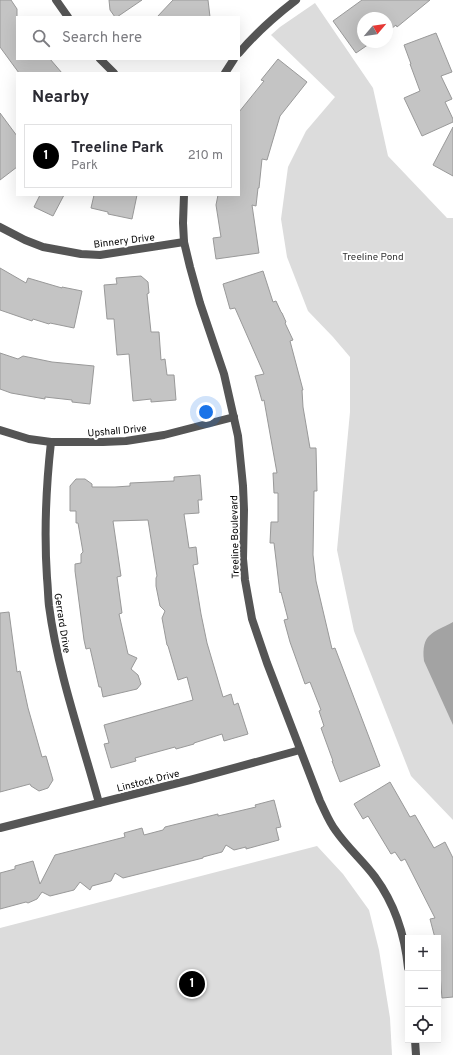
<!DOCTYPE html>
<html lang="en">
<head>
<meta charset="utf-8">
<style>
	:root { --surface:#fff; --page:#f2f2f3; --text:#2b2b33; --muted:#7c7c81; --line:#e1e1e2; --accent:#000 }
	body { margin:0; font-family:Overpass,sans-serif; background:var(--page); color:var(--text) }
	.controls { position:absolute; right:12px; bottom:12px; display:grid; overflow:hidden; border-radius:0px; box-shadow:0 4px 16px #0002 }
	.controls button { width:36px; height:36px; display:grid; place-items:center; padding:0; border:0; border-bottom:1px solid var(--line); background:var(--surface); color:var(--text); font:20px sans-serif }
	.compass { position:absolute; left:357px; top:12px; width:36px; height:36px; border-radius:50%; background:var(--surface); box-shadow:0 4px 16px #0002; rotate:61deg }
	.you { position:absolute; left:206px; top:412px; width:14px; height:14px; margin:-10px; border:3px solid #fff; border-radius:50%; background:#1a73e8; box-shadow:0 0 0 6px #1a73e833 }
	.badge { display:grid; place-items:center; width:26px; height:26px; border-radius:50%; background:var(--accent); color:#fff; font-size:13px; font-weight:700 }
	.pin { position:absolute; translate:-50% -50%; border:2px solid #fff; box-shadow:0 1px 4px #0006 }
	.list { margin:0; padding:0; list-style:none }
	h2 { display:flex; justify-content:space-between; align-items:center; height:52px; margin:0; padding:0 16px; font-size:17px }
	h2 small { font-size:13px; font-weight:400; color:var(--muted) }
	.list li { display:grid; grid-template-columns:26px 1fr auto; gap:12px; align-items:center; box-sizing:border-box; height:64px; margin:0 8px 8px; padding:0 8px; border:1px solid var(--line); border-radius:0px }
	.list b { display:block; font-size:15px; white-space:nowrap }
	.list p { margin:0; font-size:13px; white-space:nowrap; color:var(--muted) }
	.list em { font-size:13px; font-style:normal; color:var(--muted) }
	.icon { flex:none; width:22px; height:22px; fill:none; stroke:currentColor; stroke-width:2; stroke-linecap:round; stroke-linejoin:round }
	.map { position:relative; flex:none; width:453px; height:1055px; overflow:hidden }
	.search { position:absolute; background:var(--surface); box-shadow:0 4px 16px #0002; left:16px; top:16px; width:224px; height:44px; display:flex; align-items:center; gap:10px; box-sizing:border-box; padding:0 14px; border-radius:0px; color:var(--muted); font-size:15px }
	.panel { position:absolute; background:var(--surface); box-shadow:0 4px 16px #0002; left:16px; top:72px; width:224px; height:124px; border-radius:0px }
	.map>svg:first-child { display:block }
</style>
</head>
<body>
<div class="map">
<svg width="453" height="1055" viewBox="0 0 453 1055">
	<rect width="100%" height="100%" fill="#fff"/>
	<g fill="#dcdcdc">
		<polygon points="315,3 373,88 388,156 447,218 453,218 453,820 411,776 354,631 337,550 350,412 350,357 333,337 308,311 287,257 281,219 288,167 306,131 335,97 271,35 280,27"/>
		<polygon points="317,846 343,874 369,910 379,950 390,1018 392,1055 0,1055 0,928"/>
	</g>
	<path fill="#a3a3a3" d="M453 622V725L424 661C421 633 433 633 453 622Z"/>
	<g fill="#c4c4c4" stroke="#999">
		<polygon points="0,0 11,0 17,9 17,59 50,59 62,73 19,73 0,47"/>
		<polygon points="109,0 142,0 117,17 115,17 110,10"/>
		<polygon points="173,0 208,0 210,17 157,17"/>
		<polygon points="362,0 430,0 397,27 396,25 387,32 387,18 363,18 363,42 372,42 356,53 333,21"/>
		<polygon points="436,33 452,72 441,76 452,99 445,102 453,119 453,122 422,136 404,98 420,91 410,64 411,64 404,45"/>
		<polygon points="278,59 307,82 280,116 267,160 262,159 259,188 258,188 256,206 252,205 259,253 216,259 213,238 221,237 216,205 218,195 239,195 239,112 264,81 261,80"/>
		<polygon points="0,113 17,136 17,167 0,180"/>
		<polygon points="453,127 453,176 433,165"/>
		<polygon points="40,195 64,195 53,216 34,207"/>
		<polygon points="94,195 137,195 132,219 108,214 108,212 91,208"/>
		<polygon points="0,268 26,283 28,278 62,288 62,287 82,291 74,328 50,323 49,324 33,319 32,321 0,310"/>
		<polygon points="263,271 273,302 276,301 281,312 282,313 286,322 285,323 293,340 290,341 303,390 302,390 303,407 310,448 316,448 317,491 314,491 313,555 316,581 332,649 335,648 380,766 340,782 332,761 333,761 321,728 324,726 319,711 321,710 310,682 305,684 290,642 284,620 288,619 281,592 280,593 274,543 270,543 271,522 278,522 278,493 274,493 273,473 277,473 264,400 262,401 255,376 264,374 235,308 230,309 223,284"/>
		<polygon points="141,276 148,282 149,293 147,294 151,332 159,332 161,360 165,359 167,375 174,375 176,400 151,402 151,399 133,401 129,354 117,355 114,319 107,319 104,285 117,284 116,278"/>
		<polygon points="0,353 18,359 23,356 52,362 94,366 90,404 72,402 72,400 45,397 45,399 11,393 0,389"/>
		<polygon points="200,475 202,500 198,500 199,513 184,514 189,548 196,547 198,564 193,565 201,614 207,643 223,697 231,694 234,705 238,703 248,734 224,741 222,734 194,743 194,744 176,749 175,747 135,758 136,761 111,768 104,744 109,743 104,725 193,700 187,677 178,680 168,646 167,645 162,618 165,611 160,606 156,586 156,578 157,576 148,520 113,521 121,576 117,577 122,613 119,614 128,654 137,658 131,669 138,675 141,684 137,689 103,697 101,687 99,687 90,648 86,649 84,640 75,571 75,564 81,563 81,554 83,552 78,523 76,523 76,511 70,511 70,486 76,479 85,479 92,484 92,487 115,487 130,486 130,483 174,481 174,477"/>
		<polygon points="9,612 17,672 20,671 28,708 42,757 46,756 53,780 48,788 39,791 31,786 30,784 0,792 0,613"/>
		<polygon points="390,782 410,817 415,815 434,848 445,842 453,858 453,997 442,998 438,950 438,938 435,938 430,919 435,918 405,859 401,861 395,852 391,854 368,816 363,819 354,804"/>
		<polygon points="274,800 281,827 276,828 279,840 246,849 246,847 234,850 226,845 222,852 203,857 203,858 123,878 115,873 111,881 92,886 90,890 80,882 74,890 50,896 42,892 37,899 28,903 26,902 0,909 0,873 15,869 15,866 33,861 40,884 55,855 125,837 124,833 142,828 144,835 163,830 165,827 218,814 218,816 256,807 255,805"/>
	</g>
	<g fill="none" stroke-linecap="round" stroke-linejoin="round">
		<g stroke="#555" stroke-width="8">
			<polyline points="56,0 68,17"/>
			<path d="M239 53C256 33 275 16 296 0"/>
			<polyline points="100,59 114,73"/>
			<polyline points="225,73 234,59"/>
			<path d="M184 195 183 223 184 242 190 267 200 303 224 374 238 436 243 486 244 510 243 559 245 580 252 619 267 663 320 801C325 811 329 822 336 831 347 847 363 861 375 877 394 903 405 936 408 968"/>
			<polyline points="0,227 25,240 43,247 81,254 100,255 184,242"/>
			<polyline points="0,430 29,439 51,442 103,442 126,441 164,435 234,417"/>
			<path d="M51 442C46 487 44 533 47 578 48 588 48 597 49 606 58 673 81 737 99 803"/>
			<polyline points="0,828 190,780 300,750"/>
			<polyline points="415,1040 416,1055"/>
		</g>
	</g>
	<g text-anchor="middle" stroke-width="4" stroke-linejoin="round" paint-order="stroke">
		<g font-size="10" fill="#000" stroke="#fff">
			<text transform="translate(124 240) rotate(-7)" y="4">Binnery Drive</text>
			<text transform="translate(117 430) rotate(-5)" y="4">Upshall Drive</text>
			<text transform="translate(234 537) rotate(-91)" y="4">Treeline Boulevard</text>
			<text transform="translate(63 623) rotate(81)" y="4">Gerrard Drive</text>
			<text transform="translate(148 780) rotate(-14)" y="4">Linstock Drive</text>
		</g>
		<g font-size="10" fill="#333" stroke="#fff">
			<text x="373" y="260">Treeline Pond</text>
		</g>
	</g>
</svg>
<div class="controls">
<button>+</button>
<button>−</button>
<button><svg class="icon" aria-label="locate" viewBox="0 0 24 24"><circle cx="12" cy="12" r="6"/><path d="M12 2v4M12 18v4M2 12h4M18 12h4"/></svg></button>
</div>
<svg class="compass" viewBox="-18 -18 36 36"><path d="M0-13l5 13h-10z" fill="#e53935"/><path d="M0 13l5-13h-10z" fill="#7c7c81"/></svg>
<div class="you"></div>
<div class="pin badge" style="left:192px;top:984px">1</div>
<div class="search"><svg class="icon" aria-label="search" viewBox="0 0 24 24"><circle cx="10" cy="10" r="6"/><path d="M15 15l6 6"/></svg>Search here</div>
<section class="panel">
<h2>Nearby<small></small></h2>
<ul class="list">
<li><span class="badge">1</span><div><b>Treeline Park</b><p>Park</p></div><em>210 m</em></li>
</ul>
</section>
</div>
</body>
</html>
